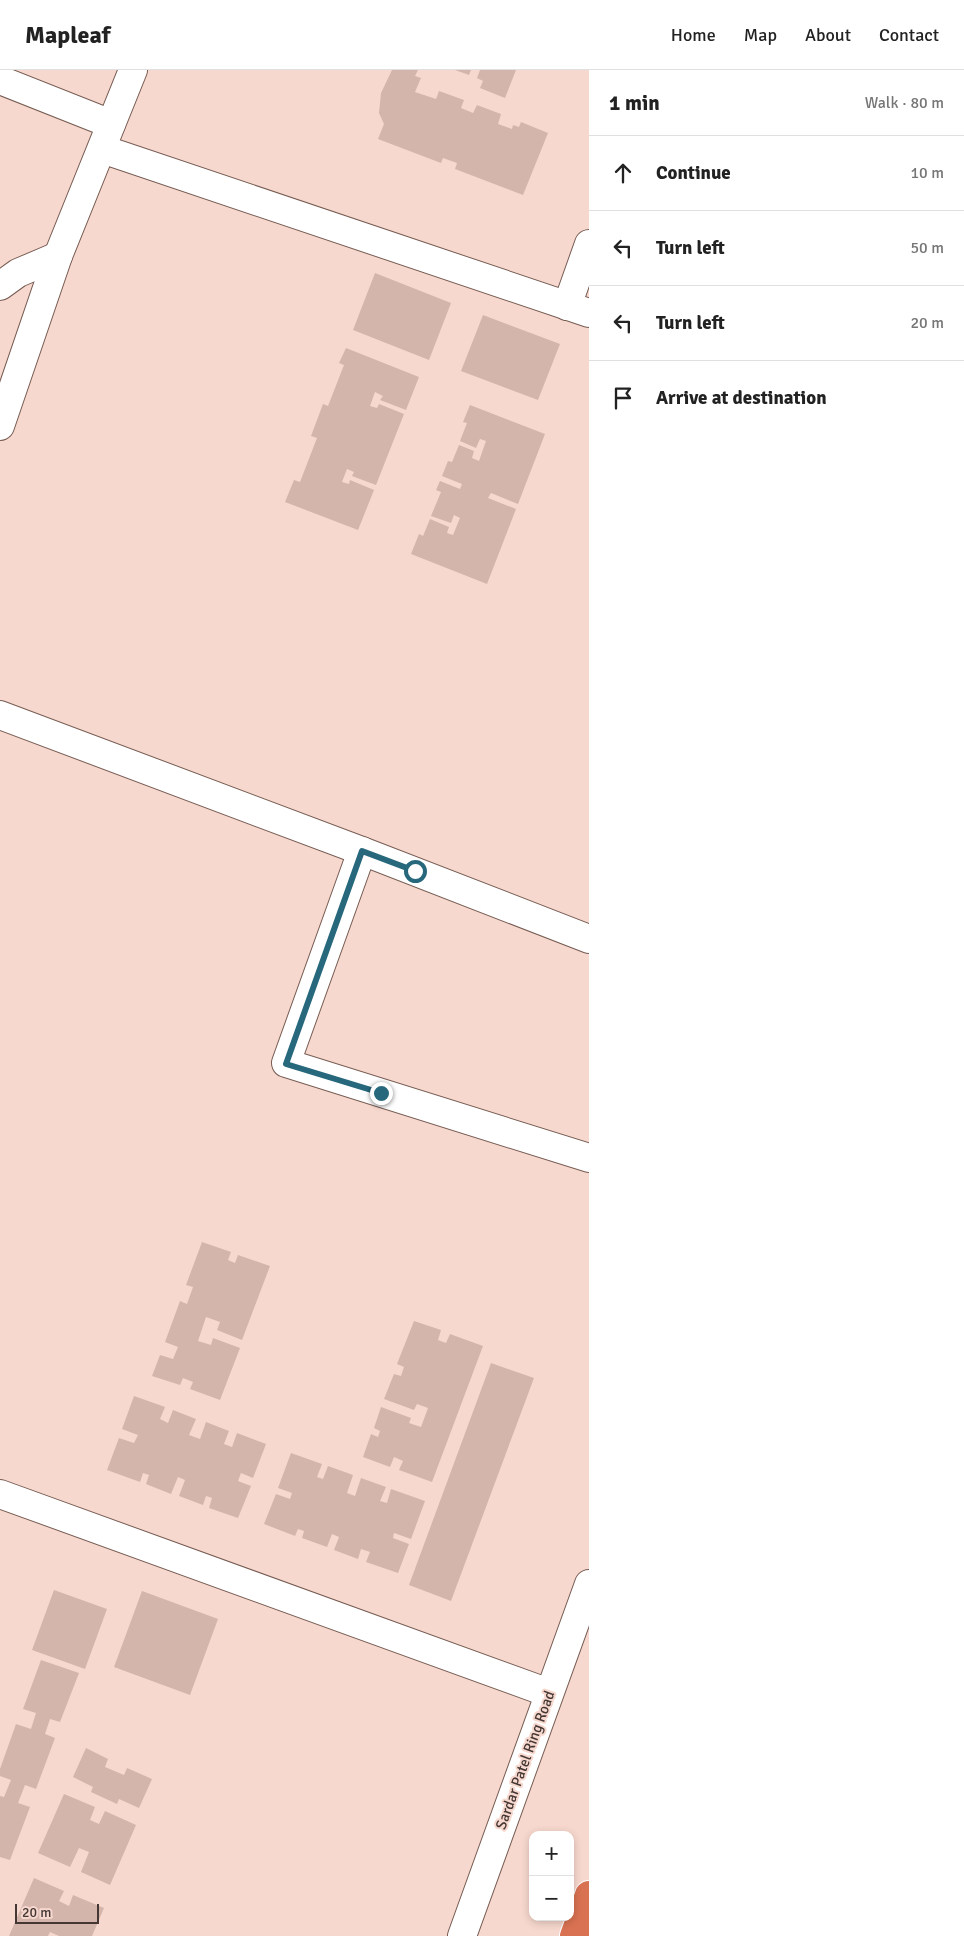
<!DOCTYPE html>
<html lang="en">
<head>
<meta charset="utf-8">
<style>
	:root { --surface:#fff; --page:#f6f6f6; --text:#222; --muted:#767676; --line:#e0e0e0 }
	body { margin:0; font-family:Signika,sans-serif; background:var(--page); color:var(--text) }
	.controls { position:absolute; right:15px; bottom:15px; display:grid; overflow:hidden; border-radius:10px; box-shadow:0 2px 8px #0003 }
	.controls button { width:45px; height:45px; display:grid; place-items:center; padding:0; border:0; border-bottom:1px solid var(--line); background:var(--surface); color:var(--text); font:25px sans-serif }
	.scale { position:absolute; left:15px; bottom:12px; width:84px; box-sizing:border-box; padding-left:5px; border:2px solid #443734; border-top:0; font-size:14px; line-height:18px; white-space:nowrap; color:#443734; -webkit-text-stroke:4px #f7d8ce; paint-order:stroke }
	.stop { position:absolute; width:15px; height:15px; margin:-11px; border:4px solid #27687c; border-radius:50%; background:#fff }
	.stop.end { background:#27687c; border-color:#fff; box-shadow:0 1px 5px #0008 }
	.list { margin:0; padding:0; list-style:none }
	h2 { display:flex; justify-content:space-between; align-items:center; height:65px; margin:0; padding:0 20px; font-size:21px }
	h2 small { font-size:16px; font-weight:400; color:var(--muted) }
	.list li { display:grid; grid-template-columns:32px 1fr auto; gap:15px; align-items:center; box-sizing:border-box; height:75px; padding:0 20px; border-top:1px solid var(--line) }
	.list b { display:block; font-size:19px; white-space:nowrap }
	.list em { font-size:16px; font-style:normal; color:var(--muted) }
	.icon { flex:none; width:28px; height:28px; fill:none; stroke:currentColor; stroke-width:2; stroke-linecap:round; stroke-linejoin:round }
	.map { position:relative; flex:none; width:589px; height:1866px; overflow:hidden }
	header { display:flex; align-items:center; gap:30px; box-sizing:border-box; height:70px; padding:0 25px; background:var(--surface); border-bottom:1px solid var(--line) }
	header strong { font-size:24px }
	nav { display:flex; gap:28px; margin-inline-start:auto; font-size:18px }
	main { display:flex }
	aside { flex:1; background:var(--surface) }
	.map>svg:first-child { display:block }
</style>
</head>
<body>
<header>
<strong>Mapleaf</strong>
<nav><a>Home</a><a>Map</a><a>About</a><a>Contact</a></nav>
</header>
<main>
<div class="map">
<svg width="589" height="1866" viewBox="0 0 589 1866">
	<rect width="100%" height="100%" fill="#f7d8ce"/>
	<g fill="#d3b5ac">
		<polygon points="392,0 418,0 415,6 421,8 415,22 436,29 439,21 464,30 461,38 473,43 477,35 501,44 498,54 512,59 513,55 519,57 521,52 548,63 523,125 455,99 457,93 443,88 441,93 378,69 384,54 379,43 381,23"/>
		<polygon points="455,0 471,0 469,5"/>
		<polygon points="480,0 516,0 505,28 480,18 483,11 477,8"/>
		<polygon points="375,203 451,233 429,290 353,260"/>
		<polygon points="483,245 560,274 538,330 461,301"/>
		<polygon points="346,278 419,307 406,340 380,330 383,326 375,322 370,336 377,338 379,334 404,344 376,415 352,406 354,402 347,399 342,412 349,414 350,410 374,420 358,460 285,432 294,410 300,412 317,368 311,366 323,334 328,336 344,295 339,293"/>
		<polygon points="470,335 545,364 518,434 491,423 488,428 516,439 487,514 411,484 419,464 423,466 430,449 449,457 447,463 453,465 460,448 454,445 451,453 431,446 441,422 436,420 440,411 460,419 462,414 442,406 448,391 452,392 459,375 474,381 472,388 479,391 486,371 480,369 476,378 460,371 467,353 463,352"/>
		<polygon points="202,1172 231,1182 228,1190 235,1193 238,1185 270,1196 242,1270 217,1260 220,1252 206,1247 198,1271 211,1275 213,1268 240,1278 220,1330 190,1319 193,1312 183,1308 180,1315 152,1306 160,1285 173,1289 178,1277 165,1272 180,1231 187,1234 193,1217 186,1215"/>
		<polygon points="414,1251 441,1260 438,1270 446,1273 450,1264 483,1276 432,1412 399,1400 403,1391 394,1387 390,1397 363,1387 371,1364 378,1367 380,1361 374,1358 381,1337 411,1348 409,1353 421,1357 428,1338 417,1334 414,1340 384,1329 394,1304 401,1306 404,1297 397,1294"/>
		<polygon points="491,1293 534,1308 451,1531 409,1515"/>
		<polygon points="134,1326 165,1337 160,1349 168,1353 173,1340 196,1349 189,1365 200,1369 206,1352 229,1361 224,1374 232,1377 237,1363 266,1374 253,1408 241,1403 238,1411 251,1416 238,1448 209,1438 212,1428 206,1426 203,1435 179,1426 185,1410 178,1407 171,1424 146,1414 149,1405 143,1403 140,1412 107,1400 119,1368 134,1373 138,1365 122,1359"/>
		<polygon points="291,1383 322,1394 317,1407 323,1409 328,1396 353,1405 347,1423 355,1426 361,1408 386,1417 380,1431 387,1433 391,1419 425,1431 411,1469 394,1463 393,1468 409,1474 398,1503 366,1492 370,1482 361,1479 358,1489 334,1480 339,1467 332,1464 327,1477 302,1468 304,1461 298,1459 295,1466 264,1454 276,1424 290,1429 292,1423 278,1418"/>
		<polygon points="54,1520 107,1539 85,1599 32,1580"/>
		<polygon points="142,1521 218,1549 190,1625 114,1597"/>
		<polygon points="41,1590 79,1603 60,1652 50,1649 45,1664 55,1668 36,1719 25,1715 18,1733 30,1737 10,1790 0,1787 0,1726 4,1727 11,1710 0,1706 0,1699 16,1654 31,1659 36,1643 23,1639"/>
		<polygon points="86,1678 108,1689 105,1697 124,1705 127,1698 152,1709 139,1738 119,1729 117,1734 91,1722 93,1717 73,1707"/>
		<polygon points="64,1724 95,1737 90,1750 99,1754 105,1741 136,1755 110,1815 81,1802 89,1782 79,1778 70,1797 38,1783"/>
		<polygon points="34,1808 64,1821 59,1831 69,1836 73,1825 104,1838 92,1866 59,1866 50,1862 48,1866 9,1866"/>
	</g>
	<g fill="none" stroke-linecap="round" stroke-linejoin="round">
		<defs>
			<g id="street">
				<polyline points="0,10 111,54"/>
				<polyline points="102,79 589,243"/>
				<polyline points="0,216 18,203 58,186"/>
				<polyline points="567,236 589,174"/>
				<polyline points="0,356 58,186 133,0"/>
				<polyline points="0,645 362,781 589,869"/>
				<polyline points="362,781 286,993 589,1088"/>
				<polyline points="0,1424 549,1623"/>
			</g>
			<polyline id="secondary" points="462,1866 589,1514"/>
			<polyline id="highway" points="574,1866 589,1825"/>
		</defs>
		<use href="#street" stroke="#765c53" stroke-width="30"/>
		<use href="#secondary" stroke="#765c53" stroke-width="30"/>
		<use href="#highway" stroke="#fff" stroke-width="30"/>
		<use href="#street" stroke="#fff" stroke-width="28"/>
		<use href="#secondary" stroke="#fff" stroke-width="28"/>
		<use href="#highway" stroke="#d97252" stroke-width="28"/>
	</g>
	<g fill="none" stroke-linecap="round" stroke-linejoin="round">
		<polyline stroke="#27687c" stroke-width="6" points="381,1023 286,994 362,781 415,801"/>
	</g>
	<g text-anchor="middle" stroke-width="4" stroke-linejoin="round" paint-order="stroke">
		<g font-size="15" fill="#443734" stroke="#f7d8ce">
			<text transform="translate(525 1690) rotate(-70)" y="5">Sardar Patel Ring Road</text>
		</g>
	</g>
</svg>
<div class="controls">
<button>+</button>
<button>−</button>
</div>
<div class="scale">20 m</div>
<div class="stop" style="left:415px;top:801px"></div>
<div class="stop end" style="left:381px;top:1023px"></div>
</div>
<aside>
<h2>1 min<small>Walk · 80 m</small></h2>
<ul class="list">
<li><svg class="icon" aria-label="ahead" viewBox="0 0 24 24"><path d="M12 20V5M6 11l6-6 6 6"/></svg><div><b>Continue</b></div><em>10 m</em></li>
<li><svg class="icon" aria-label="left" viewBox="0 0 24 24"><path d="M17 20v-9H6M10 6l-5 5 5 5"/></svg><div><b>Turn left</b></div><em>50 m</em></li>
<li><svg class="icon" aria-label="left" viewBox="0 0 24 24"><path d="M17 20v-9H6M10 6l-5 5 5 5"/></svg><div><b>Turn left</b></div><em>20 m</em></li>
<li><svg class="icon" aria-label="arrive" viewBox="0 0 24 24"><path d="M6 21V4h12l-3 4 3 4H6"/></svg><div><b>Arrive at destination</b></div></li>
</ul>
</aside>
</main>
</body>
</html>
